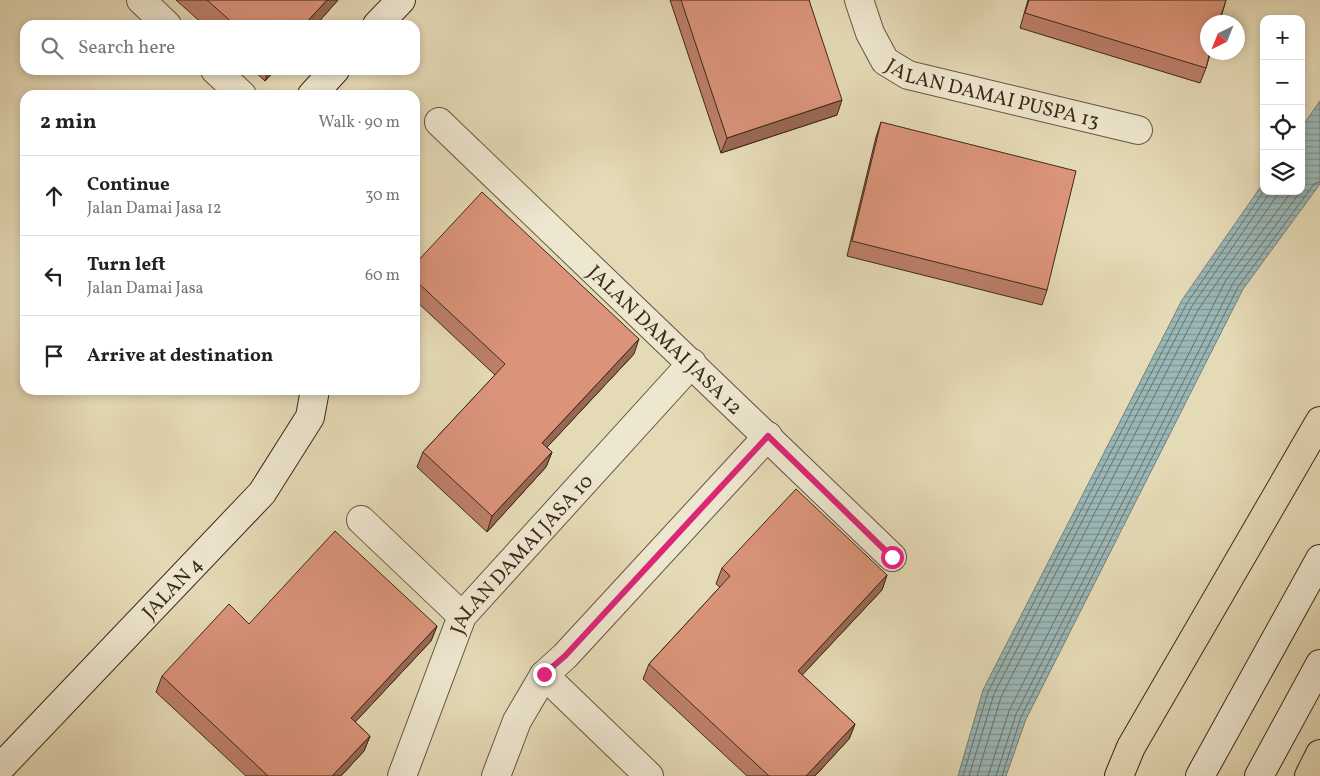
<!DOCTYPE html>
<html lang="en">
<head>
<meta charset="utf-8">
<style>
	:root { --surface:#fff; --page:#f2f2f2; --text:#222; --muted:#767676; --line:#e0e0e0 }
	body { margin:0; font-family:Vollkorn,serif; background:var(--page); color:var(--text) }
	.controls { position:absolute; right:15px; top:15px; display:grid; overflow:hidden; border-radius:10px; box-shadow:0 2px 8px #0003 }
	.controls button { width:45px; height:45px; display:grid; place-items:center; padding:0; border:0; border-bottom:1px solid var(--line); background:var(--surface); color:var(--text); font:25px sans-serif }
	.compass { position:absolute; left:1200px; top:15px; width:45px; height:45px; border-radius:50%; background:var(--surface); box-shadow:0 2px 8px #0003; rotate:223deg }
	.stop { position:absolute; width:15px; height:15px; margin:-11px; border:4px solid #db2777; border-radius:50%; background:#fff }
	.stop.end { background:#db2777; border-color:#fff; box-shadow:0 1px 5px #0008 }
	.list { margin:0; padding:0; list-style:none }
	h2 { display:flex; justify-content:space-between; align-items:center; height:65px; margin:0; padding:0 20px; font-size:21px }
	h2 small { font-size:16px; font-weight:400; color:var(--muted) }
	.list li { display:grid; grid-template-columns:32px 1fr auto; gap:15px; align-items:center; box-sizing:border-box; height:80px; padding:0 20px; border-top:1px solid var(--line) }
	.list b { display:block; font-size:19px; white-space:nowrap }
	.list p { margin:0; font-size:16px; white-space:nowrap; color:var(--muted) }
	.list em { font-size:16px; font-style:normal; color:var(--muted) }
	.icon { flex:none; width:28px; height:28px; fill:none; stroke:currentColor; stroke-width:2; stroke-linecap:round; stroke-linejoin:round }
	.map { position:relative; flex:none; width:1320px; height:776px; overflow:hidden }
	.search { position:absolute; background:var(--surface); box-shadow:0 2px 8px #0003; left:20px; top:20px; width:400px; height:55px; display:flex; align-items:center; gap:12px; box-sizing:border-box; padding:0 18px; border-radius:15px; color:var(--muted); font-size:19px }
	.panel { position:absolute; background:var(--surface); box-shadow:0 2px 8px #0003; left:20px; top:90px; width:400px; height:305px; border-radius:15px }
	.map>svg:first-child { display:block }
</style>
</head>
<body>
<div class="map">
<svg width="1320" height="776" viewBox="0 0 1320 776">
	<defs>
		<pattern id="water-rules" width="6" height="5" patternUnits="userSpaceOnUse" patternTransform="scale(1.25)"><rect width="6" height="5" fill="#9ab8b8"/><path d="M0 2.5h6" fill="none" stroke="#7f9695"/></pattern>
	</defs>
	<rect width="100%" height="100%" fill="#e5dab6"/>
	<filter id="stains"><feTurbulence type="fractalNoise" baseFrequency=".004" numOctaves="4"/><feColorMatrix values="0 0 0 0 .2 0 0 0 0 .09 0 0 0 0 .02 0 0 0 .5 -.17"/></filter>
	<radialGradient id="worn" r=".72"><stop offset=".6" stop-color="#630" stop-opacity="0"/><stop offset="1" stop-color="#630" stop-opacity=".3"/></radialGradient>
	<polygon fill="url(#water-rules)" stroke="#747f78" points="1320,101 1320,184 1243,289 1026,719 1006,776 958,776 983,690 1182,300 1264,182 1264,191 1301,191 1301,128"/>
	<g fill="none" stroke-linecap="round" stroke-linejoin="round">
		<g stroke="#6a7068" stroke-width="1">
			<polyline points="963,776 988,692 1187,303 1264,191"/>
			<polyline points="969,776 994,694 1192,306 1271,191"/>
			<polyline points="977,776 1001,697 1198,310 1280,191"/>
			<polyline points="988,776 1009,711 1226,280 1292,191"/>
			<polyline points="996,776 1016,714 1233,283 1301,191"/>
			<polyline points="1002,776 1021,717 1238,287 1314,184 1320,182"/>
		</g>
		<defs>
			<g id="street">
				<polyline points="141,0 167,25"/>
				<path id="s1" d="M859 0 870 33 885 61 908 75 1138 130"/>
				<polyline points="215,70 242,95"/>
				<path id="s2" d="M439 122 892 557"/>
				<polyline points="361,520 462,616"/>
				<polyline points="544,675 649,776"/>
				<path id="s3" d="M402 776 462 616 692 363"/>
				<polyline points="496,776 517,721 544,675 565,656 768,436"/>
			</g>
			<g id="secondary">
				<polyline points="377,25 401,0"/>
				<polyline points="312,95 335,70"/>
				<path id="s4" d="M0 768 262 493 310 417 315 390"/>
				<polyline points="1200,776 1320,559"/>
				<polyline points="1259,776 1320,664"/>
			</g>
			<g id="highway">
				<polyline points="1119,776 1131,747 1320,421"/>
				<polyline points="1309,776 1320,754"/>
			</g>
		</defs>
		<use href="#street" stroke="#665540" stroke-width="30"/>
		<use href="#secondary" stroke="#3b2918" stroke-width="30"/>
		<use href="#highway" stroke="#3b2918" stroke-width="30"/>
		<use href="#street" stroke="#eee7d0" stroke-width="28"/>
		<use href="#secondary" stroke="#eee7d0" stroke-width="28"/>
		<use href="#highway" stroke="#e5dab6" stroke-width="28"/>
	</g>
	<g fill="#bc7f69" stroke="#3b2918">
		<polygon points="176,0 338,0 316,25 204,25"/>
		<polygon points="670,0 809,0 837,115 721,153"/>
		<polygon points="1028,0 1226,0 1206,68 1200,83 1020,28"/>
		<polygon points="253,70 275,70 265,81"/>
		<polygon points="881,122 1047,290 1042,305 847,256 876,137"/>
		<polygon points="415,264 634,354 547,447 552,452 546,467 487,532 417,467 423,452 495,375 415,300"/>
		<polygon points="722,568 887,575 882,590 802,675 855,724 849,739 815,776 747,776 643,679 649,664 720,587 716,584"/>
		<polygon points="437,626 431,641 355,722 370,736 364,751 341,776 246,776 156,692 162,676"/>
	</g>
	<g fill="#996855" stroke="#3b2918">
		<polygon points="327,0 338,0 316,25 304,25"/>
		<polygon points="269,70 275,70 265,81"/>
		<polygon points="842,100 837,115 721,153 727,138"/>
		<polygon points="639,339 634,354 537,458 542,443"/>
		<polygon points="552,452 546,467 487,532 492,516"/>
		<polygon points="887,575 882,590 792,686 798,671"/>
		<polygon points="437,626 431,641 345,733 351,718"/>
		<polygon points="855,724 849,739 815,776 806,776"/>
		<polygon points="370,736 364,751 341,776 332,776"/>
	</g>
	<g fill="#db947a" stroke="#3b2918">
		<polygon points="207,0 327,0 304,25 235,25"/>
		<polygon points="681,0 809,0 842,100 727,138"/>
		<polygon points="1029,0 1226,0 1219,22 1208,22 1208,52 1210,52 1206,68 1025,13"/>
		<polygon points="881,122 1076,171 1047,290 852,241"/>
		<polygon points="482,192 639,339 542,443 552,452 492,516 423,452 505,364 415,280 415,264"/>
		<polygon points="796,489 887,575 798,671 855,724 806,776 769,776 649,664 730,576 722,568"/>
		<polygon points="335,531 437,626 351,718 370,736 332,776 268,776 162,676 229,604 249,624"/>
	</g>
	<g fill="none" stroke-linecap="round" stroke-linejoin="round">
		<polyline stroke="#db2777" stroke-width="6" points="544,674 565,656 768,436 892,557"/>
	</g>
	<g text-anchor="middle" stroke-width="4" stroke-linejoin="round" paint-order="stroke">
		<g font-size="20" fill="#3b2918" stroke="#eee7d0">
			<text dy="7" stroke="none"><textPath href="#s1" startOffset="180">JALAN DAMAI PUSPA 13</textPath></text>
			<text dy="7" stroke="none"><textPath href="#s2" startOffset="314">JALAN DAMAI JASA 12</textPath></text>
			<text dy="7" stroke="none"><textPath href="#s3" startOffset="256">JALAN DAMAI JASA 10</textPath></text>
			<text dy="7" stroke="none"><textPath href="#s4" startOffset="249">JALAN 4</textPath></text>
		</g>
	</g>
	<rect width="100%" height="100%" filter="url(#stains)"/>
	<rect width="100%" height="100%" fill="url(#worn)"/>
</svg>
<div class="controls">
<button>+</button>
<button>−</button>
<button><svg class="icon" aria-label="locate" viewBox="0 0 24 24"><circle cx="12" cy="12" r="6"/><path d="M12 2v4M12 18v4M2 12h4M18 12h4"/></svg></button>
<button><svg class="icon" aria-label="layers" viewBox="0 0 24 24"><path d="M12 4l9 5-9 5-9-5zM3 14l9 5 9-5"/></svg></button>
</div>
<svg class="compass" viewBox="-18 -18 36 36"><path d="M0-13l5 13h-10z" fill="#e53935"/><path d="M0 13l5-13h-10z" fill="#767676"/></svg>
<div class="stop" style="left:892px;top:557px"></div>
<div class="stop end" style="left:544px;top:674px"></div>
<div class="search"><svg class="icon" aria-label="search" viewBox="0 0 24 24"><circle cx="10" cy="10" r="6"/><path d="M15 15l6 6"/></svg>Search here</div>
<section class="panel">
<h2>2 min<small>Walk · 90 m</small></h2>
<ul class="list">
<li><svg class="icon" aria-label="ahead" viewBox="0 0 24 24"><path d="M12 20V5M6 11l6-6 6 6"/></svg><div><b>Continue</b><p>Jalan Damai Jasa 12</p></div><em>30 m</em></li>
<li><svg class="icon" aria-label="left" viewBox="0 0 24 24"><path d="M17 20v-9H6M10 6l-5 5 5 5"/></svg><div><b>Turn left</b><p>Jalan Damai Jasa</p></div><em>60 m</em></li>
<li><svg class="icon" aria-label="arrive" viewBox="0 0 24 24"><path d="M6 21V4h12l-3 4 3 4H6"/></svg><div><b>Arrive at destination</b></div></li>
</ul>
</section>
</div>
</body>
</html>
